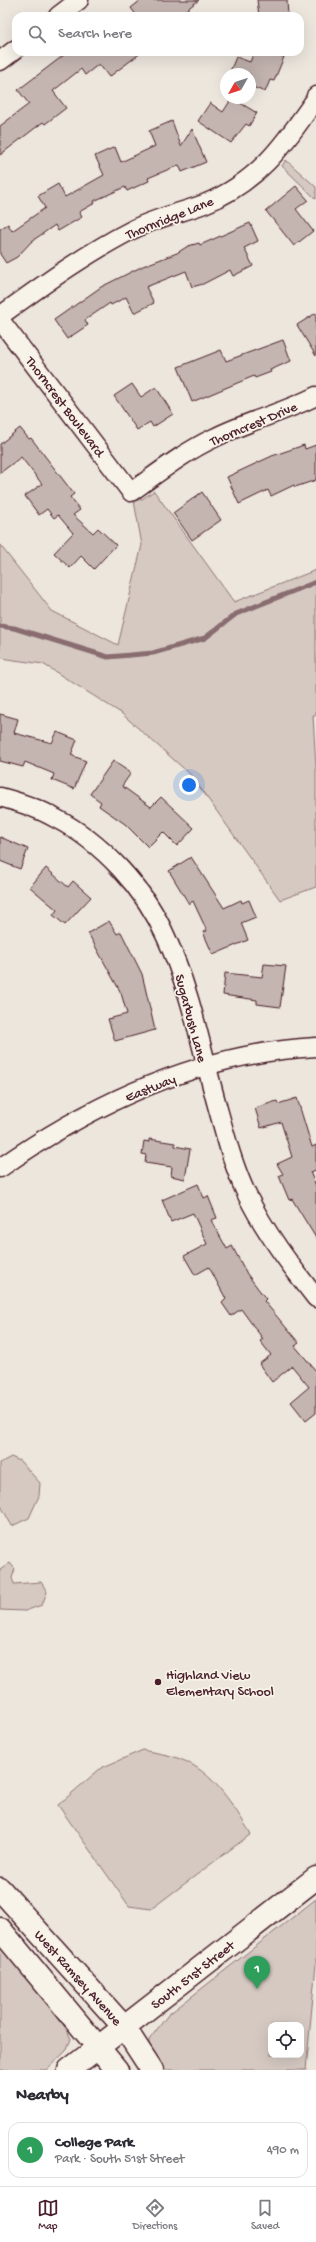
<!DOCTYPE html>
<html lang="en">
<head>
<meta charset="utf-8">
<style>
	:root { --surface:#fff; --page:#f2f2f3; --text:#2b2b33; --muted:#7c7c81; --line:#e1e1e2; --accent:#4a1f2b }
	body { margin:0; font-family:"Gochi Hand",sans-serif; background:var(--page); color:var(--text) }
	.controls { position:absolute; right:12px; bottom:12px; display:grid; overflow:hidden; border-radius:8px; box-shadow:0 4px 16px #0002 }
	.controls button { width:36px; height:36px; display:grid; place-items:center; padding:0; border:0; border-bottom:1px solid var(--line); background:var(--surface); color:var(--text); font:20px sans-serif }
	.compass { position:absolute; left:220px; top:68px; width:36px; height:36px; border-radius:50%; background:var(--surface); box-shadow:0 4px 16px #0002; rotate:231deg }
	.you { position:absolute; left:189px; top:785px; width:14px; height:14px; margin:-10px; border:3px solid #fff; border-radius:50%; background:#1a73e8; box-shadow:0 0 0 6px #1a73e833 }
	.badge { display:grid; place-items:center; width:26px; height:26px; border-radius:50%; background:var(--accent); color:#fff; font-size:13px; font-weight:700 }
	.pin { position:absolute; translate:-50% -33px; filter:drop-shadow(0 1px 2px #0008) }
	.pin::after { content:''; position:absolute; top:21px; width:14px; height:12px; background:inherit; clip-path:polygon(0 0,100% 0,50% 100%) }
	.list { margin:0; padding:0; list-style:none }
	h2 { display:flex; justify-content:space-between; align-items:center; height:52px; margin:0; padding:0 16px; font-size:17px }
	h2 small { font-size:13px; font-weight:400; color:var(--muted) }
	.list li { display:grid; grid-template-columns:26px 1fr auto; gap:12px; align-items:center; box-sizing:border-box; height:56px; margin:0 8px 8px; padding:0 8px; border:1px solid var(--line); border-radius:12px }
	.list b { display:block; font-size:15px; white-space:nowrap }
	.list p { margin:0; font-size:13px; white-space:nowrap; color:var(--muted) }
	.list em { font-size:13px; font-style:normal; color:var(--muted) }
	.icon { flex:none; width:22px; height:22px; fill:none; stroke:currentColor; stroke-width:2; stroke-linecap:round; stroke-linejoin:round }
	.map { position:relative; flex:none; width:316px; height:2070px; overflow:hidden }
	.search { position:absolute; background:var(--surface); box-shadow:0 4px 16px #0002; left:12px; right:12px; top:12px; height:44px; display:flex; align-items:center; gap:10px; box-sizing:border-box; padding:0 14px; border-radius:12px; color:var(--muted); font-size:15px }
	.sheet { height:116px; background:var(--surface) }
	nav { display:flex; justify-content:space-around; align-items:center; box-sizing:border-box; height:56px; border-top:1px solid var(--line); background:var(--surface); font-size:11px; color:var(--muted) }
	nav a { display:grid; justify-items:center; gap:2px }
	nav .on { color:var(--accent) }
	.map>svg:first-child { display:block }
</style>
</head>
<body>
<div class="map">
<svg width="316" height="2070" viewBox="0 0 316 2070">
	<rect width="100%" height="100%" fill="#ece6dd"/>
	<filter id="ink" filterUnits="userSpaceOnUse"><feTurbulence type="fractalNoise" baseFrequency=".025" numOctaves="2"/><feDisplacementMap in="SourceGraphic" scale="8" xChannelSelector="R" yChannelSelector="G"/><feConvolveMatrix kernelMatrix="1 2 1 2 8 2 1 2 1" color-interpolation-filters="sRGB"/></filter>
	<g filter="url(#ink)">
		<g fill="#d5c9c2" stroke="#907476" fill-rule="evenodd">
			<polygon points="286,160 316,187 316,199 282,166"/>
			<polygon points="154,491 234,602 316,570 316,715 313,715 316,768 316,887 280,900 191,775 121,713 43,664 0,658 0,545 52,611 118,645 142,545 134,501 142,499"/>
			<polygon points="11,1457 20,1461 40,1483 39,1496 29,1518 12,1526 0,1504 0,1463"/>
			<polygon points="10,1563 15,1569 12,1578 14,1584 41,1582 47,1592 42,1605 25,1611 0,1610 0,1570"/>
			<path d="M143 1750C155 1753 168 1754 180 1759 213 1771 233 1805 251 1834L151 1909 129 1906 58 1805 101 1768Z"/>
			<path d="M316 1899V1964L306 2070H161L149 2049V2040L168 2015ZM271 2025H301V2055H271Z"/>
			<polygon points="0,1942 67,2030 71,2039 66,2051 46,2070 0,2070"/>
		</g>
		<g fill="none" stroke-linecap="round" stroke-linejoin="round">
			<polyline stroke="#896c6f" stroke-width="5" points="0,626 14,628 108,657 153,653 205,638 236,614 316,582"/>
		</g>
		<g fill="#c4b5b0" stroke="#4a1f2b">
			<polygon points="141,0 199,0 178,16 137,16 131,8"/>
			<polygon points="257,0 287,0 288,16 259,16"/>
			<polygon points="68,52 142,52 109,77 99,64 85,75 81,69 53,91 66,108 45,124 43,122 0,155 0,126 29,104 18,90"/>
			<polygon points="254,52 271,52 284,57 274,81 270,80 265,92 250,86 250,74 229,74 236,57 250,62"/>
			<polygon points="232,98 257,113 249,126 246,124 231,143 198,121 210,103 223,112"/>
			<polygon points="172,121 181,146 192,129 206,162 182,172 179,165 148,178 149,181 127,191 125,187 94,201 95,203 79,212 82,217 58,231 55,225 32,241 17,257 6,263 0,254 0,229 8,224 12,231 45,208 38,196 58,184 65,197 104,175 95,156 115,147 121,162 155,146 149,131"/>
			<polygon points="296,186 308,200 296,209 313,231 294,246 266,211"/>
			<polygon points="250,223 258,241 244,248 253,266 233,276 230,270 203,284 192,287 186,271 146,287 154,303 134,313 126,297 111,305 110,303 85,320 88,325 67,339 54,320 101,287 143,266 177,253 188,246 199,243 200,245"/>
			<polygon points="316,313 316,356 297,325"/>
			<polygon points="283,340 291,361 270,370 271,372 255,378 254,376 192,402 178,367 221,350 226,361"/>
			<polygon points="132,384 141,397 156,387 173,414 153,427 150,422 137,430 114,396"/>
			<polygon points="20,428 29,439 31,438 74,494 70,497 80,510 73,515 93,533 98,528 116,545 94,569 81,556 70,568 54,553 73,533 58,515 54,518 47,509 39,515 25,496 42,484 21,457 0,473 0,444"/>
			<polygon points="304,445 305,449 316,445 316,480 295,487 294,485 271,496 268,490 239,504 227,477 272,456"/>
			<polygon points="202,492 221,520 192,540 173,513"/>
			<polygon points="0,714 18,719 14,733 52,743 57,732 77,740 71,755 86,761 74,789 52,780 54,774 25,762 23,767 0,761"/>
			<polygon points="113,761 131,773 122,786 151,807 161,797 194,828 177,846 163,832 148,847 125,824 99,806 101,802 90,794"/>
			<polygon points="0,837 28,849 20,869 0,861"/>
			<polygon points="191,857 224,908 241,900 242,903 249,900 256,917 241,923 248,940 213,955 203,932 207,931 193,901 189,904 169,871"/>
			<polygon points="46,868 68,887 73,881 91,897 65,925 53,915 57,910 30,887"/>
			<polygon points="109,921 117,934 121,932 142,974 155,1030 115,1041 108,1019 127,1014 121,993 88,933"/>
			<polygon points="264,964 286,966 280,1007 257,1004 257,1000 223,995 225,973 262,977"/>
			<polygon points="297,1098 312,1147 316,1145 316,1170 310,1172 316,1186 316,1238 292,1199 289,1200 279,1176 283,1174 277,1164 292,1157 281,1122 261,1128 255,1108 277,1101 278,1104"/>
			<polygon points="149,1139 175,1143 175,1146 190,1149 185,1179 171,1176 172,1167 145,1163 146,1155 142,1154 144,1141 149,1142"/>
			<polygon points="198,1184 204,1198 208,1196 217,1218 211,1220 227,1249 232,1246 247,1274 266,1299 264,1301 299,1343 295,1346 316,1371 316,1413 306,1421 291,1402 309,1387 292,1366 272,1382 259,1364 271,1355 260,1341 263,1339 241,1309 231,1316 222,1303 226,1299 209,1267 195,1275 184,1256 207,1244 193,1213 171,1222 162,1200"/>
		</g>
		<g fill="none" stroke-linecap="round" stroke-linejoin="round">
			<defs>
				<g id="minor">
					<polyline points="58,16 79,0"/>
					<polyline points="0,61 16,49"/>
					<path d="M0 316C43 285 85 254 132 230 155 218 180 213 204 204 257 183 283 146 315 100L316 96"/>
					<path d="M0 320 131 492C158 473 184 452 214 438 247 421 283 413 316 396"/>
					<path d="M0 797C19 802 38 808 55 818 102 842 145 889 166 937 191 991 202 1052 218 1109 226 1138 234 1168 247 1195 265 1232 291 1266 316 1298"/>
					<path d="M0 1168C93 1103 201 1053 316 1047"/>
				</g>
				<g id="tertiary">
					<polyline points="0,1889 124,2027 152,2070"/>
					<polyline points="0,1929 117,2070"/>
					<polyline points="69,2070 316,1878"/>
				</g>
			</defs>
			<use href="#minor" stroke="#4a1f2b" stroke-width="21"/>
			<use href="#tertiary" stroke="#4a1f2b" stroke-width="25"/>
			<use href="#minor" stroke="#f7f3e8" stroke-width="18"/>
			<use href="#tertiary" stroke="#f7f3e8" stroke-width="22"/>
		</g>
	</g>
	<circle fill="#4a1f2b" stroke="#f7f3e8" stroke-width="1.5" cx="158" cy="1682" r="4"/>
	<g text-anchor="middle" stroke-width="3.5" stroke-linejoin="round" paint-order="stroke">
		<g font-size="14" fill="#4a1f2b" stroke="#f7f3e8">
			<text transform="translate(169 217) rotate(-22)" y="5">Thornridge Lane</text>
			<text transform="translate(66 406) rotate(53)" y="5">Thorncrest Boulevard</text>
			<text transform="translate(253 423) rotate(-23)" y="5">Thorncrest Drive</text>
			<text transform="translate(192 1018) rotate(75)" y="5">Sugarbush Lane</text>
			<text transform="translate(150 1087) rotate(-22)" y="5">Eastway</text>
			<text transform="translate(192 1974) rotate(-38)" y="5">South 51st Street</text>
			<text transform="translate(79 1977) rotate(48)" y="5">West Ramsey Avenue</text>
		</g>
		<g font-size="14" fill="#4a1f2b" stroke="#f7f3e8" text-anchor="start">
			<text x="166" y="1679">Highland View<tspan x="166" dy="16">Elementary School</tspan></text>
		</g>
	</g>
</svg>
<div class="controls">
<button><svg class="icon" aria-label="locate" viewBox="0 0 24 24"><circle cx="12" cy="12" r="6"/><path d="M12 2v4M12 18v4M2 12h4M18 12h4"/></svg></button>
</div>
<svg class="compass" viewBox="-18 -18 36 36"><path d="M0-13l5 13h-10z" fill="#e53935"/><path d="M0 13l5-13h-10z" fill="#7c7c81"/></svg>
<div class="you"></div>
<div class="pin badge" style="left:257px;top:1989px;background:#2e9e5b">1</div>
<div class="search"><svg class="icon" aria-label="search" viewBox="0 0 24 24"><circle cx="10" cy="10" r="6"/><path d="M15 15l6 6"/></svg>Search here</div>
</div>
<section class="sheet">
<h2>Nearby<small></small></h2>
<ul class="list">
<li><span class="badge" style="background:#2e9e5b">1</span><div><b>College Park</b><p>Park · South 51st Street</p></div><em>490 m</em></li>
</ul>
</section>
<nav>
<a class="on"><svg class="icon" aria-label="map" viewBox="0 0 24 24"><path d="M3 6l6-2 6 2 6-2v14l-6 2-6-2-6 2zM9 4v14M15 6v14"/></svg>Map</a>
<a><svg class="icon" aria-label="directions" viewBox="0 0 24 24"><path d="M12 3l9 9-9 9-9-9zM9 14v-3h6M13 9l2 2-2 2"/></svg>Directions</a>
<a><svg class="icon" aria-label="saved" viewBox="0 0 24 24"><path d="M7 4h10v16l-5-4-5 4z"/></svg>Saved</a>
</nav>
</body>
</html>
